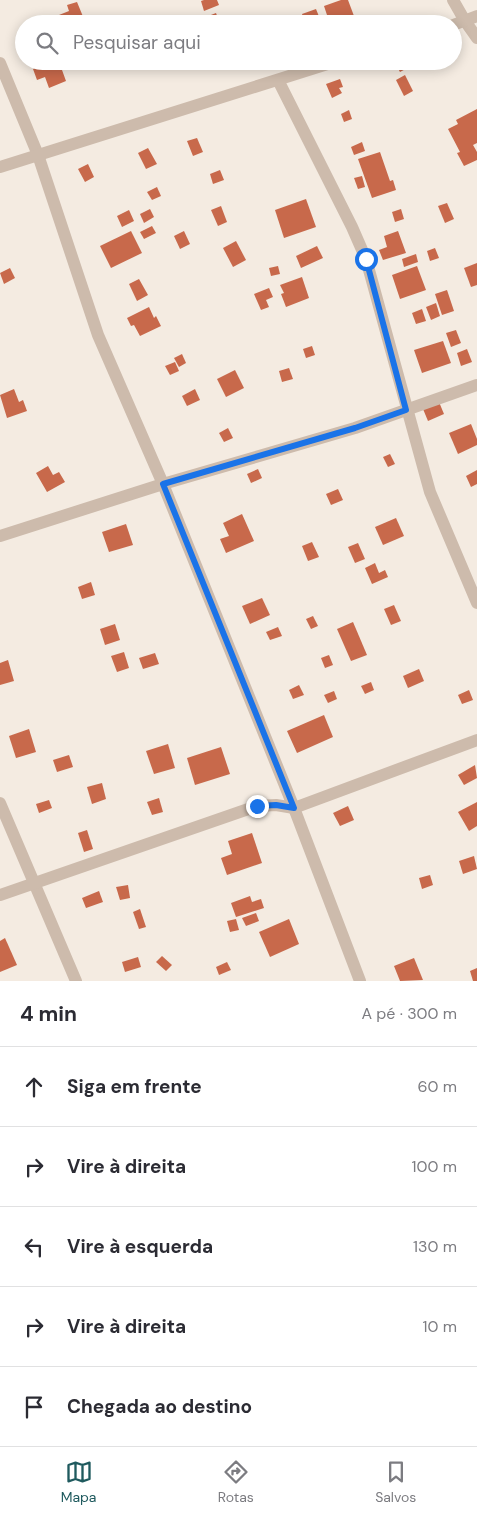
<!DOCTYPE html>
<html lang="pt">
<head>
<meta charset="utf-8">
<style>
	:root { --surface:#fff; --page:#f2f2f3; --text:#2b2b33; --muted:#7c7c81; --line:#e1e1e2; --accent:#1f5a5e }
	body { margin:0; font-family:"DM Sans",sans-serif; background:var(--page); color:var(--text) }
	.stop { position:absolute; width:15px; height:15px; margin:-11px; border:4px solid #1a73e8; border-radius:50%; background:#fff }
	.stop.end { background:#1a73e8; border-color:#fff; box-shadow:0 1px 5px #0008 }
	.list { margin:0; padding:0; list-style:none }
	h2 { display:flex; justify-content:space-between; align-items:center; height:65px; margin:0; padding:0 20px; font-size:21px }
	h2 small { font-size:16px; font-weight:400; color:var(--muted) }
	.list li { display:grid; grid-template-columns:32px 1fr auto; gap:15px; align-items:center; box-sizing:border-box; height:80px; padding:0 20px; border-top:1px solid var(--line) }
	.list b { display:block; font-size:19px; white-space:nowrap }
	.list em { font-size:16px; font-style:normal; color:var(--muted) }
	.icon { flex:none; width:28px; height:28px; fill:none; stroke:currentColor; stroke-width:2; stroke-linecap:round; stroke-linejoin:round }
	.map { position:relative; flex:none; width:477px; height:981px; overflow:hidden }
	.search { position:absolute; background:var(--surface); box-shadow:0 2px 12px #0003; left:15px; right:15px; top:15px; height:55px; display:flex; align-items:center; gap:12px; box-sizing:border-box; padding:0 18px; border-radius:28px; color:var(--muted); font-size:19px }
	.sheet { height:465px; background:var(--surface) }
	nav { display:flex; justify-content:space-around; align-items:center; box-sizing:border-box; height:70px; border-top:1px solid var(--line); background:var(--surface); font-size:14px; color:var(--muted) }
	nav a { display:grid; justify-items:center; gap:2px }
	nav .on { color:var(--accent) }
	.map>svg:first-child { display:block }
</style>
</head>
<body>
<div class="map">
<svg width="477" height="981" viewBox="0 0 477 981">
	<rect width="100%" height="100%" fill="#f4ebe1"/>
	<g fill="#c8694b">
		<polygon points="204,0 217,0 219,5 204,11 201,1"/>
		<polygon points="341,0 348,0 357,24 330,24 324,6"/>
		<polygon points="77,2 84,19 71,24 62,24 59,15 69,11 67,5"/>
		<polygon points="316,9 322,24 305,24 302,14"/>
		<polygon points="216,13 220,24 188,24"/>
		<polygon points="54,61 64,61 67,68 62,70 66,81 49,88 45,77 37,80 33,69"/>
		<polygon points="193,61 211,61 212,64 196,70"/>
		<polygon points="394,61 416,61 417,63 400,72"/>
		<polygon points="405,75 413,91 404,96 396,80"/>
		<polygon points="340,79 343,87 339,88 342,93 332,98 326,84"/>
		<polygon points="477,109 477,143 473,145 477,152 477,160 464,166 457,153 460,152 448,129 458,124 456,120"/>
		<polygon points="349,110 352,119 344,122 341,114"/>
		<polygon points="197,138 203,152 193,156 187,141"/>
		<polygon points="362,142 365,151 354,155 351,147"/>
		<polygon points="148,148 157,164 146,169 138,153"/>
		<polygon points="380,152 390,181 393,180 396,190 372,198 358,159"/>
		<polygon points="88,164 94,177 85,182 78,169"/>
		<polygon points="220,170 224,180 213,184 210,174"/>
		<polygon points="362,176 365,187 358,189 354,178"/>
		<polygon points="157,187 161,196 152,200 147,192"/>
		<polygon points="306,199 316,227 284,238 275,210"/>
		<polygon points="447,203 454,219 445,223 438,206"/>
		<polygon points="221,206 227,222 218,226 211,210"/>
		<polygon points="150,209 154,217 144,223 140,214"/>
		<polygon points="401,209 404,219 395,222 392,212"/>
		<polygon points="129,210 134,221 122,227 117,216"/>
		<polygon points="152,226 156,233 144,239 140,232"/>
		<polygon points="131,231 142,253 111,268 100,246"/>
		<polygon points="184,231 190,244 180,249 174,236"/>
		<polygon points="398,231 406,253 383,260 379,250 387,247 384,236"/>
		<polygon points="236,241 246,260 233,267 223,248"/>
		<polygon points="317,246 323,258 301,268 296,256"/>
		<polygon points="435,248 439,258 430,261 427,251"/>
		<polygon points="416,254 418,262 404,267 402,259"/>
		<polygon points="477,263 477,285 471,287 464,268"/>
		<polygon points="278,266 280,274 271,276 269,268"/>
		<polygon points="417,266 426,290 400,299 392,275"/>
		<polygon points="10,268 15,278 4,284 0,273"/>
		<polygon points="302,277 309,298 286,307 281,294 284,293 280,285"/>
		<polygon points="139,279 148,295 137,301 129,284"/>
		<polygon points="269,288 273,297 266,300 269,307 261,310 254,294"/>
		<polygon points="447,290 454,311 442,315 435,294"/>
		<polygon points="436,303 440,316 431,320 426,307"/>
		<polygon points="149,307 154,318 156,316 161,326 140,336 134,325 131,326 127,318"/>
		<polygon points="422,309 426,321 416,324 412,313"/>
		<polygon points="456,330 461,343 451,347 446,333"/>
		<polygon points="443,341 451,363 422,373 414,350"/>
		<polygon points="312,346 315,355 306,358 303,349"/>
		<polygon points="467,349 472,362 461,366 457,353"/>
		<polygon points="182,354 186,363 179,367 174,358"/>
		<polygon points="175,362 179,371 170,375 165,366"/>
		<polygon points="289,368 293,379 282,382 279,371"/>
		<polygon points="235,370 244,388 226,397 217,379"/>
		<polygon points="14,389 19,402 23,400 27,411 7,418 0,395"/>
		<polygon points="195,389 200,400 187,406 182,396"/>
		<polygon points="439,402 444,414 428,421 423,409"/>
		<polygon points="471,424 477,439 477,445 458,454 449,433"/>
		<polygon points="228,428 233,438 224,442 219,433"/>
		<polygon points="390,454 395,464 388,467 383,457"/>
		<polygon points="48,466 53,475 59,472 65,482 47,492 36,473"/>
		<polygon points="258,469 262,478 251,483 247,474"/>
		<polygon points="477,470 477,484 471,487 466,476"/>
		<polygon points="338,489 343,500 331,505 326,494"/>
		<polygon points="242,514 254,541 226,553 220,539 229,536 223,523"/>
		<polygon points="396,518 404,536 383,545 375,527"/>
		<polygon points="126,524 133,545 109,552 102,532"/>
		<polygon points="312,542 319,557 308,561 302,546"/>
		<polygon points="358,543 365,559 355,563 348,547"/>
		<polygon points="375,563 379,573 385,570 388,577 372,584 365,568"/>
		<polygon points="91,582 95,595 82,599 78,587"/>
		<polygon points="262,598 270,615 250,624 242,606"/>
		<polygon points="394,605 401,621 391,625 384,609"/>
		<polygon points="313,616 318,626 311,629 306,619"/>
		<polygon points="353,622 367,655 351,661 337,629"/>
		<polygon points="115,624 120,640 105,645 100,629"/>
		<polygon points="278,627 282,636 270,640 266,632"/>
		<polygon points="124,652 129,668 117,672 111,656"/>
		<polygon points="155,653 159,664 143,669 139,658"/>
		<polygon points="329,655 333,665 325,668 321,658"/>
		<polygon points="8,660 14,681 0,685 0,663"/>
		<polygon points="419,669 424,681 408,688 403,676"/>
		<polygon points="371,682 374,690 365,694 361,686"/>
		<polygon points="299,685 304,695 293,699 289,690"/>
		<polygon points="469,690 473,700 462,704 458,695"/>
		<polygon points="334,691 337,699 328,703 324,695"/>
		<polygon points="324,715 333,737 297,753 287,731"/>
		<polygon points="29,729 36,752 16,758 9,736"/>
		<polygon points="168,744 175,768 154,774 146,751"/>
		<polygon points="221,747 230,774 195,785 187,758"/>
		<polygon points="69,755 73,767 57,772 53,760"/>
		<polygon points="475,765 477,778 464,785 458,775"/>
		<polygon points="102,783 106,799 92,804 87,787"/>
		<polygon points="159,798 163,812 152,815 147,802"/>
		<polygon points="49,800 52,808 39,813 36,804"/>
		<polygon points="477,802 477,826 469,831 458,812"/>
		<polygon points="348,806 354,820 340,826 333,813"/>
		<polygon points="87,830 93,849 84,852 78,833"/>
		<polygon points="252,833 262,863 227,875 221,858 232,854 228,841"/>
		<polygon points="474,856 477,869 463,874 459,861"/>
		<polygon points="430,875 433,885 422,889 419,878"/>
		<polygon points="128,885 130,898 120,900 116,887"/>
		<polygon points="99,891 103,902 86,908 82,898"/>
		<polygon points="250,896 252,902 261,899 264,908 236,917 231,903"/>
		<polygon points="140,909 146,927 139,929 133,912"/>
		<polygon points="256,913 259,921 246,926 242,918"/>
		<polygon points="236,919 239,930 230,932 227,921"/>
		<polygon points="289,919 299,944 270,957 259,932"/>
		<polygon points="5,938 17,965 0,972 0,941"/>
		<polygon points="162,956 172,965 166,971 156,962"/>
		<polygon points="138,957 141,967 125,972 122,962"/>
		<polygon points="414,958 423,980 400,981 394,966"/>
		<polygon points="227,962 231,970 219,975 216,967"/>
		<polygon points="477,968 477,981 473,981 470,971"/>
	</g>
	<g fill="none" stroke-linecap="round" stroke-linejoin="round">
		<g stroke="#cdbbac" stroke-width="12">
			<polyline points="453,0 465,21 477,38"/>
			<polyline points="453,25 477,16"/>
			<polyline points="0,63 38,155 98,335 163,484 294,808 360,981"/>
			<polyline points="278,80 352,227 366,259 430,492 477,603"/>
			<polyline points="0,167 337,61"/>
			<polyline points="0,536 163,484 355,428 477,385"/>
			<polyline points="0,803 76,981"/>
			<polyline points="0,895 257,806 276,805 294,808 477,740"/>
		</g>
	</g>
	<g fill="none" stroke-linecap="round" stroke-linejoin="round">
		<polyline stroke="#1a73e8" stroke-width="6" points="257,806 276,805 294,808 163,484 355,428 406,410 366,259"/>
	</g>
</svg>
<div class="stop" style="left:366px;top:259px"></div>
<div class="stop end" style="left:257px;top:806px"></div>
<div class="search"><svg class="icon" aria-label="search" viewBox="0 0 24 24"><circle cx="10" cy="10" r="6"/><path d="M15 15l6 6"/></svg>Pesquisar aqui</div>
</div>
<section class="sheet">
<h2>4 min<small>A pé · 300 m</small></h2>
<ul class="list">
<li><svg class="icon" aria-label="ahead" viewBox="0 0 24 24"><path d="M12 20V5M6 11l6-6 6 6"/></svg><div><b>Siga em frente</b></div><em>60 m</em></li>
<li><svg class="icon" aria-label="right" viewBox="0 0 24 24"><path d="M7 20v-9h11M14 6l5 5-5 5"/></svg><div><b>Vire à direita</b></div><em>100 m</em></li>
<li><svg class="icon" aria-label="left" viewBox="0 0 24 24"><path d="M17 20v-9H6M10 6l-5 5 5 5"/></svg><div><b>Vire à esquerda</b></div><em>130 m</em></li>
<li><svg class="icon" aria-label="right" viewBox="0 0 24 24"><path d="M7 20v-9h11M14 6l5 5-5 5"/></svg><div><b>Vire à direita</b></div><em>10 m</em></li>
<li><svg class="icon" aria-label="arrive" viewBox="0 0 24 24"><path d="M6 21V4h12l-3 4 3 4H6"/></svg><div><b>Chegada ao destino</b></div></li>
</ul>
</section>
<nav>
<a class="on"><svg class="icon" aria-label="map" viewBox="0 0 24 24"><path d="M3 6l6-2 6 2 6-2v14l-6 2-6-2-6 2zM9 4v14M15 6v14"/></svg>Mapa</a>
<a><svg class="icon" aria-label="directions" viewBox="0 0 24 24"><path d="M12 3l9 9-9 9-9-9zM9 14v-3h6M13 9l2 2-2 2"/></svg>Rotas</a>
<a><svg class="icon" aria-label="saved" viewBox="0 0 24 24"><path d="M7 4h10v16l-5-4-5 4z"/></svg>Salvos</a>
</nav>
</body>
</html>
